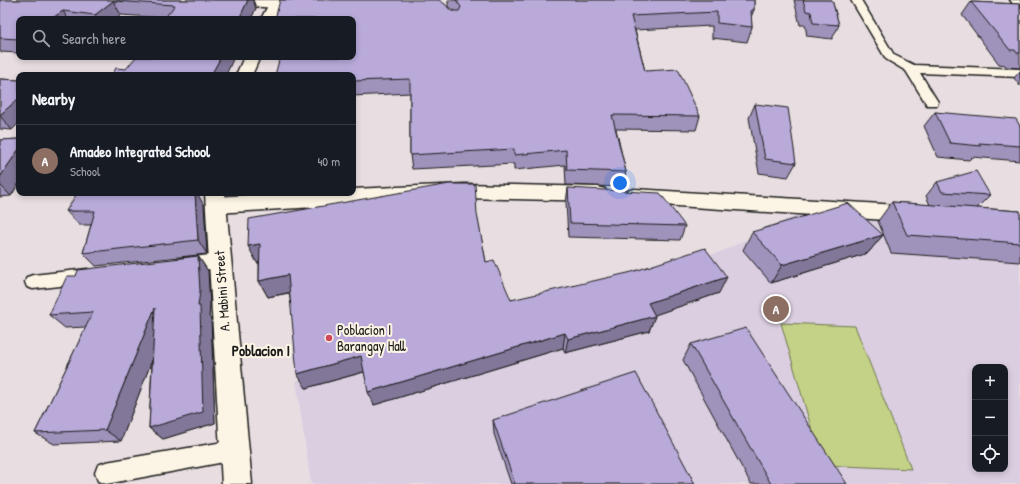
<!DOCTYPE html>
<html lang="en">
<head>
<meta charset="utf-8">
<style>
	:root { --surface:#171b24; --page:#242831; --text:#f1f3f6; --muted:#9ea1a6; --line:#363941; --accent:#0b8043 }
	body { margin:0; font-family:"Patrick Hand",sans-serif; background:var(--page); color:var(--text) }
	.controls { position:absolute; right:12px; bottom:12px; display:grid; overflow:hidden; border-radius:8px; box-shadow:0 2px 6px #0003 }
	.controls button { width:36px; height:36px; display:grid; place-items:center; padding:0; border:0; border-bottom:1px solid var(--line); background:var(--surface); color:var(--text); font:20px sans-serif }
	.you { position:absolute; left:620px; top:183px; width:14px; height:14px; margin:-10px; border:3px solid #fff; border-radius:50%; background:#1a73e8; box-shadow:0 0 0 6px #1a73e833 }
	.badge { display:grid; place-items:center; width:26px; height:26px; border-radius:50%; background:var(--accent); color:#fff; font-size:13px; font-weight:700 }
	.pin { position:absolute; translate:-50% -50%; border:2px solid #fff; box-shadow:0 1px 4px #0006 }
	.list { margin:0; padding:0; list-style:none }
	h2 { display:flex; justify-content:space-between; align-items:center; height:52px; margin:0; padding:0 16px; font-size:17px }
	h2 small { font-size:13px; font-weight:400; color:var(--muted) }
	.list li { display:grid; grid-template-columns:26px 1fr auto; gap:12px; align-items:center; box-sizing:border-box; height:72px; padding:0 16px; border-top:1px solid var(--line) }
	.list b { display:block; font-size:15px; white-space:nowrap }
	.list p { margin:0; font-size:13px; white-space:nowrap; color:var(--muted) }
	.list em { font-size:13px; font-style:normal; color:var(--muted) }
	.icon { flex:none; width:22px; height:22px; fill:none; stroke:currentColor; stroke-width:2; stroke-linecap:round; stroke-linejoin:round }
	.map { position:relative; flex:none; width:1020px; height:484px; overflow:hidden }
	.search { position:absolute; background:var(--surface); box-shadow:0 2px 6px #0003; left:16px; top:16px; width:340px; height:44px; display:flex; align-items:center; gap:10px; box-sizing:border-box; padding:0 14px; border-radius:8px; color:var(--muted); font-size:15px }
	.panel { position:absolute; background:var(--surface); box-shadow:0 2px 6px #0003; left:16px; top:72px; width:340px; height:124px; border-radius:8px }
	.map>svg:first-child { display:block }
</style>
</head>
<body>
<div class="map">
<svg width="1020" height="484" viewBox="0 0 1020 484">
	<rect width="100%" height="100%" fill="#e8dee2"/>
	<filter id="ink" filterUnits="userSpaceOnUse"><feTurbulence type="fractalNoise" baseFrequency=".025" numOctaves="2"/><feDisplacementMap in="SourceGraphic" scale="8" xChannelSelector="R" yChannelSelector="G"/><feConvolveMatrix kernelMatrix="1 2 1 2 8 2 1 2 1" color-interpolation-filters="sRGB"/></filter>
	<g filter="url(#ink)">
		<path fill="#dacee0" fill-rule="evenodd" d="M818 204 1020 219V484H311L296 381 723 251ZM975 367H1005V469H975Z"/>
		<polygon fill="#c3d286" stroke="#707751" points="781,323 855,326 911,469 822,465"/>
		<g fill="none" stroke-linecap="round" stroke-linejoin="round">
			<defs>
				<g id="service">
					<polygon points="851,0 861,0 894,55 914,65 1020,69 1020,77 920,73 938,102 937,105 927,105 906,71 886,59"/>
					<polygon points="220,254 226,256 228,261 226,266 220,268 182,272 176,270 174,265 176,260 182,258"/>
					<polygon points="87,269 93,271 95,276 93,281 87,283 33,289 27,287 25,282 27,277 33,275"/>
					<polygon points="235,440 242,443 245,450 242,457 235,460 106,484 98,481 95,473 98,465 106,462"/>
				</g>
				<g id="minor">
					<polygon points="215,0 277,0 281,1 283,4 281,7 276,8 222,4 217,3"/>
					<polygon points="464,184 598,187 605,189 608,194 605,199 598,201 464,198 216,213 209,210 206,205 209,200 216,197 283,193 353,193 353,189"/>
					<polygon points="634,189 915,206 922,208 926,214 922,220 915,222 634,203 627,201 624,196 627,191"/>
				</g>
				<g id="secondary">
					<polygon points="271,0 285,0 277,19 261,19"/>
					<polygon points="1010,0 1020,0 1020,7 1015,6"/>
					<polygon points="244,57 260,57 252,75 236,75"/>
					<polygon points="205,193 225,193 252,484 222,484"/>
				</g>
			</defs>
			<use href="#service" stroke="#1c1c1c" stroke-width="3"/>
			<use href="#minor" stroke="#1c1c1c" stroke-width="3"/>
			<use href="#secondary" stroke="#1c1c1c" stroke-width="3"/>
			<use href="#service" fill="#fcf5e5" fill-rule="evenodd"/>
			<use href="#minor" fill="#fcf5e5" fill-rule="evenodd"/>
			<use href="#secondary" fill="#fcf5e5" fill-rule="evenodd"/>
		</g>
		<g fill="#9f92bb" stroke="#1c1c1c">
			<polygon points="0,0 253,0 256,8 251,19 164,19 165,18 121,15 116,19 19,19 19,53 0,52"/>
			<polygon points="448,0 754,0 754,10 751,17 752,27 747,42 712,38 712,26 635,30 645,71 700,116 696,130 616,129 626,172 623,187 566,185 565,165 514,170 514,164 412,169 410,155 410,93 353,96 353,57 451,11 455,11 448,7"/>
			<polygon points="794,0 832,0 839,25 832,39 807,36 805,25 800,25"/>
			<polygon points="971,2 1020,4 1020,68 1006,67 1005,65 999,64 962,15"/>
			<polygon points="1020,71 1020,86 1014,78"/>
			<polygon points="0,79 19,80 19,123 12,130 0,129"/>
			<polygon points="755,104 796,163 788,177 759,173 749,118"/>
			<polygon points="935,112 1020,126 1020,161 972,157 969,160 938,157 924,126"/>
			<polygon points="19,139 19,183 11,196 0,197 0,140"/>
			<polygon points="937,182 990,195 977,208 1020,211 1020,262 891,253 878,221 892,202 930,205 926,196"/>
			<polygon points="568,188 685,226 680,240 568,237 566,202"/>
			<polygon points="204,205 207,254 96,266 83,253 91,225 79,225 66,211"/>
			<polygon points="477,216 486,262 511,300 719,293 654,315 655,316 649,331 565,353 563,348 374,405 364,372 306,388 289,293 268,297 259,281 259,262 257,263"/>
			<polygon points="752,232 883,235 868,253 771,283 743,250"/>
			<polygon points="198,256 208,271 210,305 209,317 211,319 215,423 163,439 149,428 152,360 121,441 54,444 35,433 86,327 65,328 49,315 76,276"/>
			<polygon points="691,344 847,484 751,484 683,360"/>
			<polygon points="493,420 695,484 511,484 494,434"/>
		</g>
		<g fill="#827799" stroke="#1c1c1c">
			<polygon points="248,0 253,0 256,8 251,19 239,19"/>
			<polygon points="113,1 121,15 116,19 98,19 95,15"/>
			<polygon points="63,11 68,19 51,19"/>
			<polygon points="221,57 234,57 226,75 211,75"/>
			<polygon points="19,98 19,123 12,130 0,116 0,115"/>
			<polygon points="19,149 19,183 11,196 0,185 0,177"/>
			<polygon points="195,193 197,193 204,205 207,254 198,240"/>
			<polygon points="883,235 868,253 771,283 782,265"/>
			<polygon points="260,244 269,260 257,263 248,246"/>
			<polygon points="198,256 208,271 210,305 209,317 211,319 215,423 163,439 149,428 198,306"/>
			<polygon points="288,275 296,291 268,297 259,281"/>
			<polygon points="727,277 719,293 643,319 648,303"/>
			<polygon points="155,308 167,321 121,441 105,430"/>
			<polygon points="655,316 649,331 565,353 568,339"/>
			<polygon points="565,333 563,348 374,405 368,392"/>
			<polygon points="361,356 367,371 306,388 297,374"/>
		</g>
		<g fill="#b9aada" stroke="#1c1c1c">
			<polygon points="0,0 248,0 239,19 164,19 175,5 113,1 95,15 63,11 51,19 19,19 19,39 0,38"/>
			<polygon points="280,0 439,0 445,4 451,11 459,11 461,7 456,0 754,0 754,10 751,10 752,27 717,23 717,12 631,16 645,71 678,69 700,116 612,115 626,172 567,170 566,150 514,155 514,149 410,155 410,79 353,81 353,75 275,75 280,57 353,57 353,19 275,19"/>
			<polygon points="803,0 832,0 839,25 813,23 811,12 806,11"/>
			<polygon points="971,2 1020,4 1020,53 1017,53 1015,50 1010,50"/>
			<polygon points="136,57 221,57 211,75 112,75 116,68 126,69"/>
			<polygon points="0,79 19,80 19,98 0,115"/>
			<polygon points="755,104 788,108 796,163 765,159"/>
			<polygon points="935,112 1016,119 1020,126 1020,146 979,143 981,146 950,143"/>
			<polygon points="19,139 19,149 0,177 0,140"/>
			<polygon points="976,171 990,195 942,192 937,182"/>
			<polygon points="449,184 475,184 477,214 486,262 494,260 511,300 632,272 705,248 727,277 648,303 655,316 568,339 565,333 368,392 361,356 297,374 288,275 259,281 260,244 248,246 249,219"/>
			<polygon points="568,188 660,193 685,226 570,223"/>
			<polygon points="77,193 195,193 198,240 83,253 95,211 66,211"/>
			<polygon points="892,202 1020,211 1020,243 907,235"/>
			<polygon points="848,203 883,235 782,265 752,232"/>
			<polygon points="198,256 200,291 198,306 200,306 203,412 149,428 155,308 105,430 35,433 93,312 49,315 67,276 76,276 78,270"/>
			<polygon points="746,328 847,484 771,484 691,344"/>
			<polygon points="636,373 695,484 515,484 493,420"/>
		</g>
	</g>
	<circle fill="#d1495b" stroke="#fcf5e5" stroke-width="1.5" cx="329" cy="338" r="4"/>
	<g text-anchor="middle" stroke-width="4" stroke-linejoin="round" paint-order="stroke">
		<g font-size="14" fill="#1c1c1c" stroke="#fcf5e5">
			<text transform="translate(222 291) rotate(-94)" y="5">A. Mabini Street</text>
		</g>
		<g font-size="14" fill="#1c1c1c" stroke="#fcf5e5" text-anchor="start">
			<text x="337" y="335">Poblacion I<tspan x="337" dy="16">Barangay Hall</tspan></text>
		</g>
		<g font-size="15" font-weight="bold" fill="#1c1c1c" stroke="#fcf5e5">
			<text x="261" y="356">Poblacion I</text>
		</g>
	</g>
</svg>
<div class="controls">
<button>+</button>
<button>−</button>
<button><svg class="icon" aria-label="locate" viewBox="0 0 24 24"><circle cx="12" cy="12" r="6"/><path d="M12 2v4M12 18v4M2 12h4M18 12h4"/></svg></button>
</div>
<div class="you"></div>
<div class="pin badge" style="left:776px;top:309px;background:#8d6e63">A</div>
<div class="search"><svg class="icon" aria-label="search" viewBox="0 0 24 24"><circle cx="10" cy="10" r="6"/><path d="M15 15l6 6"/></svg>Search here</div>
<section class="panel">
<h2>Nearby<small></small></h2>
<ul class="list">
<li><span class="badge" style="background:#8d6e63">A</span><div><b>Amadeo Integrated School</b><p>School</p></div><em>40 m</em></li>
</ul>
</section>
</div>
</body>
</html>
